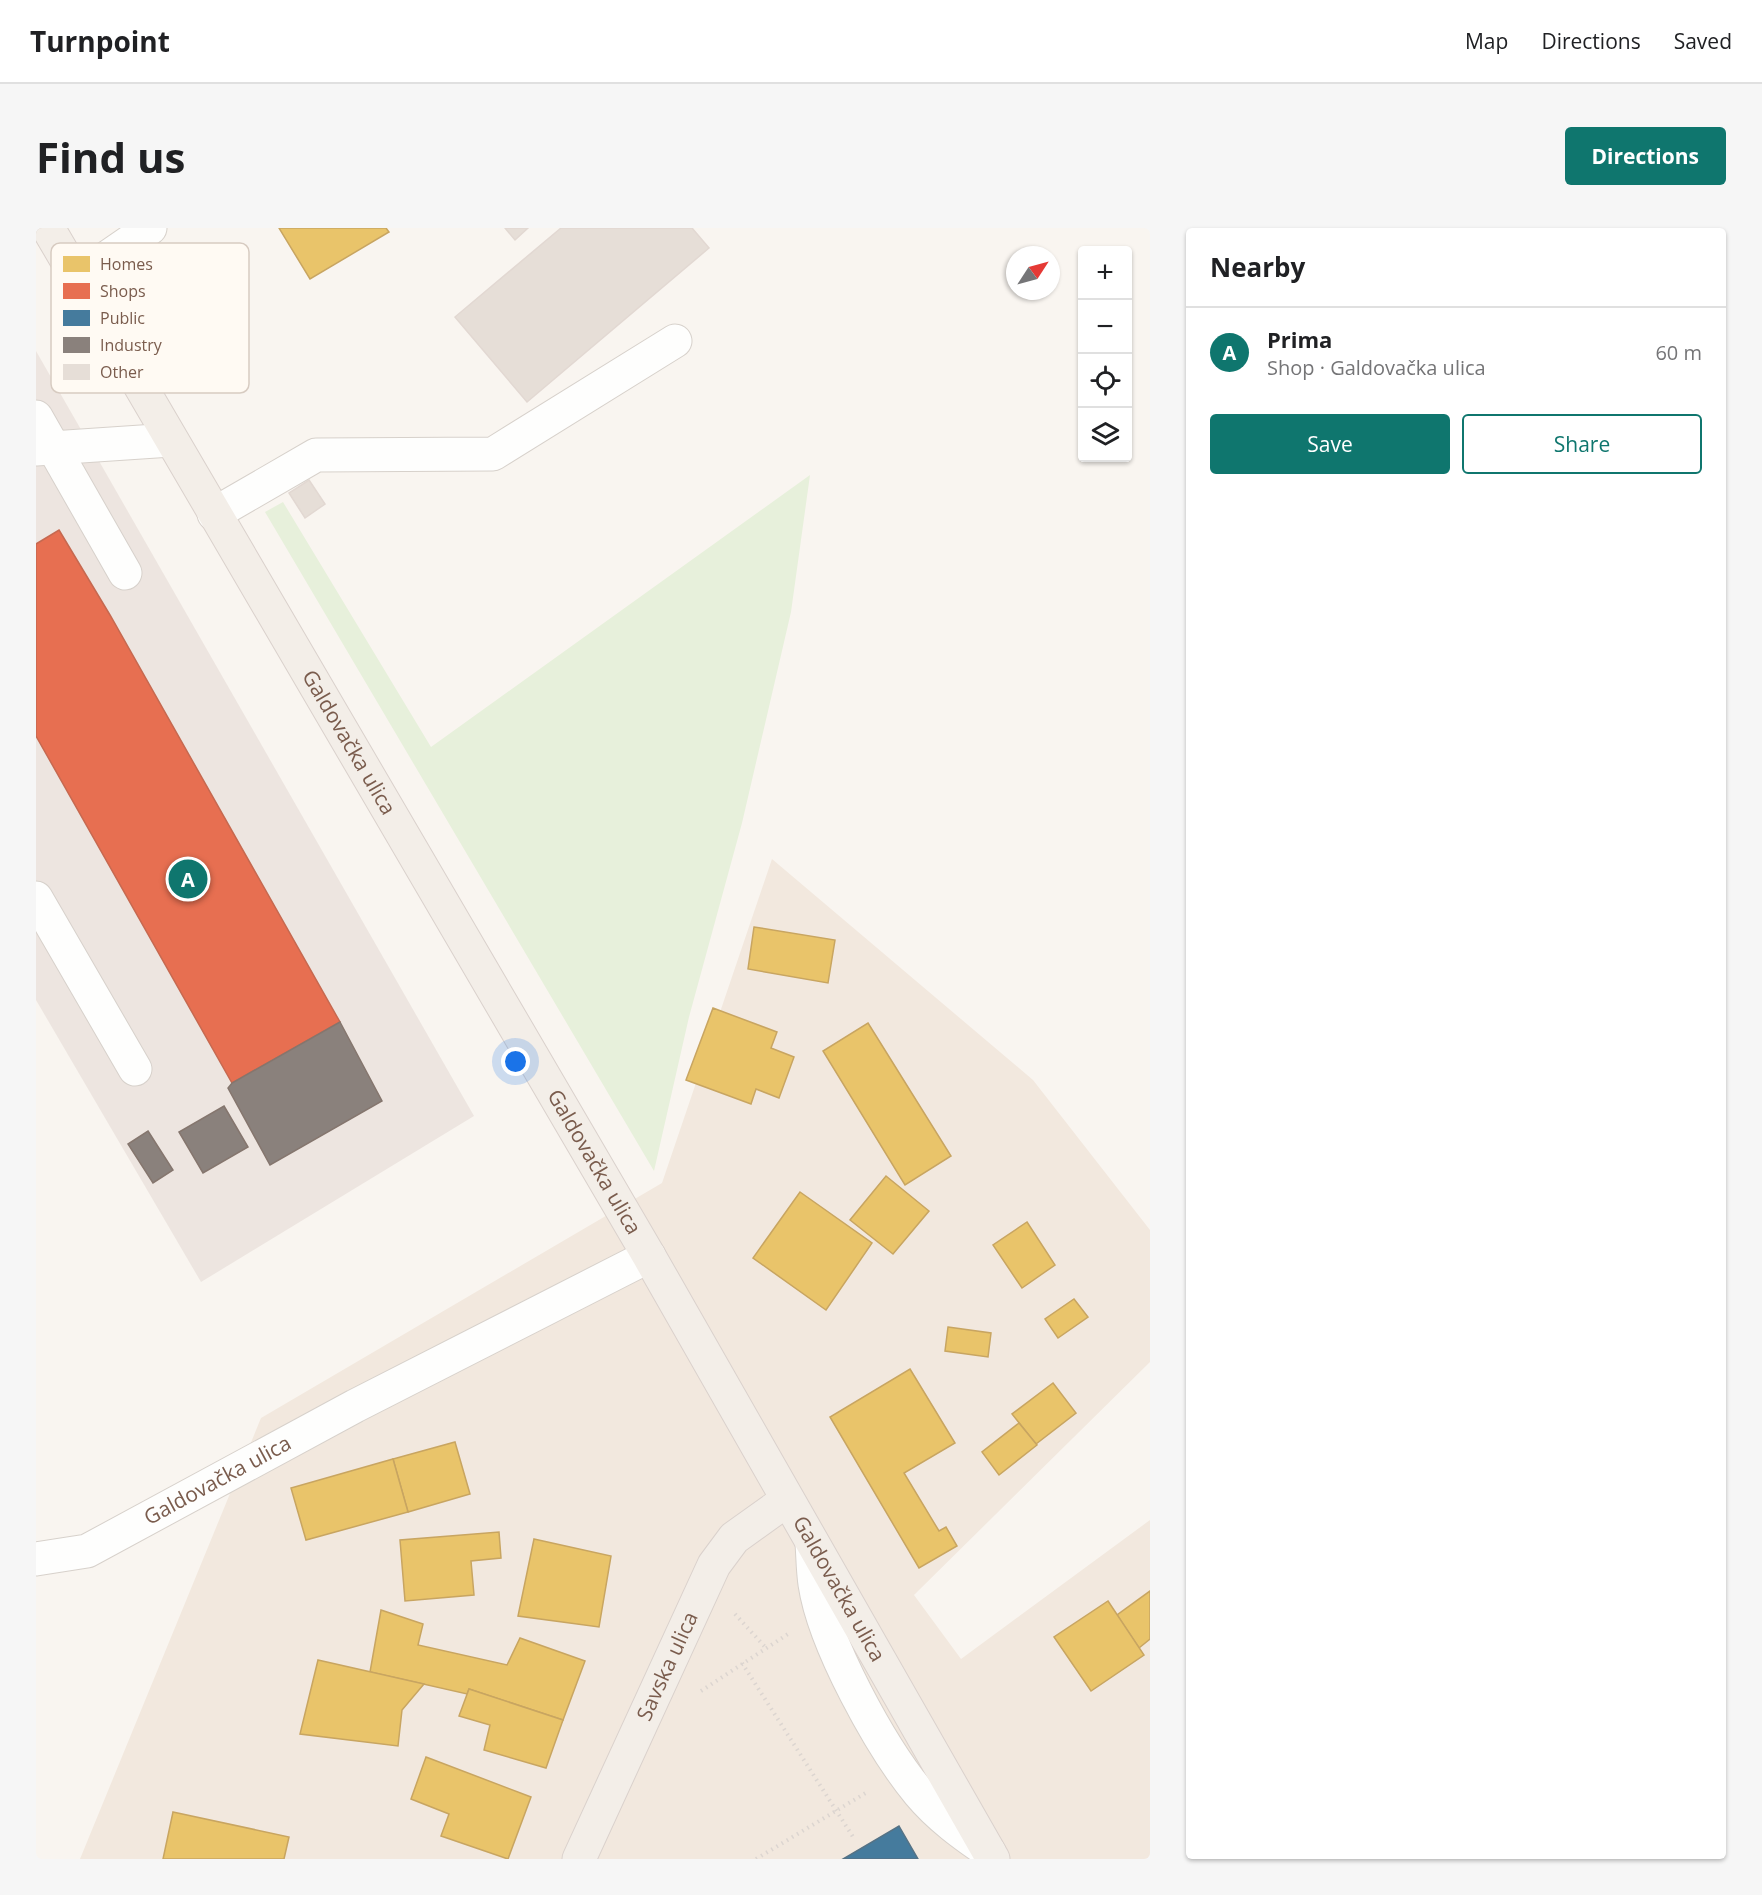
<!DOCTYPE html>
<html lang="en">
<head>
<meta charset="utf-8">
<style>
	:root { --surface:#fff; --page:#f6f6f6; --text:#202124; --muted:#757577; --line:#e0e0e0; --accent:#0f766e }
	body { margin:0; font-family:"Open Sans",sans-serif; background:var(--page); color:var(--text) }
	.controls { position:absolute; right:18px; top:18px; display:grid; overflow:hidden; border-radius:6px; box-shadow:0 2px 4px #0004 }
	.controls button { width:54px; height:54px; display:grid; place-items:center; padding:0; border:0; border-bottom:2px solid var(--line); background:var(--surface); color:var(--text); font:30px sans-serif }
	.compass { position:absolute; left:970px; top:18px; width:54px; height:54px; border-radius:50%; background:var(--surface); box-shadow:0 2px 4px #0004; rotate:54deg }
	.you { position:absolute; left:480px; top:834px; width:21px; height:21px; margin:-15px; border:4px solid #fff; border-radius:50%; background:#1a73e8; box-shadow:0 0 0 9px #1a73e833 }
	.badge { display:grid; place-items:center; width:39px; height:39px; border-radius:50%; background:var(--accent); color:#fff; font-size:20px; font-weight:700 }
	.pin { position:absolute; translate:-50% -50%; border:3px solid #fff; box-shadow:0 2px 6px #0006 }
	.list { margin:0; padding:0; list-style:none }
	h2 { display:flex; justify-content:space-between; align-items:center; height:78px; margin:0; padding:0 24px; font-size:26px }
	h2 small { font-size:20px; font-weight:400; color:var(--muted) }
	.list li { display:grid; grid-template-columns:39px 1fr auto; gap:18px; align-items:center; box-sizing:border-box; height:90px; padding:0 24px; border-top:2px solid var(--line) }
	.list b { display:block; font-size:22px; white-space:nowrap }
	.list p { margin:0; font-size:20px; white-space:nowrap; color:var(--muted) }
	.list em { font-size:20px; font-style:normal; color:var(--muted) }
	.actions { display:flex; gap:12px; padding:18px 24px }
	.actions a { flex:1; padding:14px 0; border:2px solid var(--accent); border-radius:6px; text-align:center; font-size:21px; color:var(--accent) }
	.actions .main { background:var(--accent); color:#fff }
	.icon { flex:none; width:33px; height:33px; fill:none; stroke:currentColor; stroke-width:2; stroke-linecap:round; stroke-linejoin:round }
	.map { position:relative; flex:none; width:1114px; height:1631px; overflow:hidden; border-radius:6px }
	header { display:flex; align-items:center; gap:36px; box-sizing:border-box; height:84px; padding:0 30px; background:var(--surface); border-bottom:2px solid var(--line) }
	header strong { font-size:28px }
	nav { display:flex; gap:33px; margin-inline-start:auto; font-size:21px }
	.intro { display:flex; align-items:center; justify-content:space-between; box-sizing:border-box; height:144px; padding:0 36px }
	h1 { margin:0; font-size:42px }
	.button { padding:15px 27px; border-radius:6px; background:var(--accent); color:#fff; font-size:21px; font-weight:700 }
	main { display:flex; gap:36px; padding:0 36px }
	aside { flex:1; background:var(--surface); border-radius:6px; box-shadow:0 2px 4px #0004 }
	.map>svg:first-child { display:block }
</style>
</head>
<body>
<header>
<strong>Turnpoint</strong>
<nav><a>Map</a><a>Directions</a><a>Saved</a></nav>
</header>
<div class="intro"><h1>Find us</h1><a class="button">Directions</a></div>
<main>
<div class="map">
<svg width="1114" height="1631" viewBox="0 0 1114 1631">
	<rect width="100%" height="100%" fill="#f9f5f0"/>
	<polygon fill="#f2e8de" points="736,631 997,852 1114,1002 1114,1134 878,1367 925,1431 1114,1292 1114,1631 44,1631 225,1190 626,955"/>
	<polygon fill="#ede5e0" points="0,123 438,888 165,1054 0,772"/>
	<polygon fill="#e7f0db" points="774,247 755,384 706,595 653,789 618,943 229,284 247,274 395,519"/>
	<g fill="#e9c46a" stroke="#c8a561" stroke-width="1.5">
		<polygon points="243,0 350,0 353,4 274,51"/>
		<polygon points="718,699 799,712 792,755 712,741"/>
		<polygon points="677,780 741,804 735,820 758,829 743,870 720,861 715,876 650,852"/>
		<polygon points="832,795 915,928 869,957 787,823"/>
		<polygon points="850,948 893,983 857,1026 814,992"/>
		<polygon points="764,964 836,1015 790,1082 717,1030"/>
		<polygon points="991,994 1019,1037 986,1060 957,1017"/>
		<polygon points="1038,1071 1052,1089 1022,1110 1009,1091"/>
		<polygon points="912,1099 955,1105 952,1129 909,1123"/>
		<polygon points="874,1141 919,1215 868,1245 903,1303 910,1299 921,1318 883,1340 794,1189"/>
		<polygon points="1017,1155 1040,1185 1000,1216 976,1186"/>
		<polygon points="983,1195 1001,1217 963,1247 946,1224"/>
		<polygon points="419,1214 434,1266 372,1284 357,1231"/>
		<polygon points="357,1231 372,1284 270,1312 255,1260"/>
		<polygon points="463,1304 465,1330 435,1333 438,1367 369,1373 364,1312"/>
		<polygon points="498,1311 575,1328 563,1399 482,1388"/>
		<polygon points="1114,1363 1114,1411 1103,1420 1081,1387"/>
		<polygon points="1072,1373 1108,1427 1055,1463 1018,1409"/>
		<polygon points="345,1382 387,1396 382,1417 471,1437 484,1410 549,1433 527,1492 433,1461 431,1466 334,1444"/>
		<polygon points="282,1432 388,1456 366,1482 362,1518 264,1506"/>
		<polygon points="433,1461 527,1492 510,1540 448,1522 454,1497 423,1488"/>
		<polygon points="390,1529 495,1569 472,1631 405,1608 413,1586 375,1571"/>
		<polygon points="137,1584 253,1609 248,1631 127,1631"/>
	</g>
	<polygon fill="#e76f51" stroke="#c66950" stroke-width="1.5" points="23,302 74,387 304,794 196,855 0,508 0,316"/>
	<polygon fill="#457b9d" stroke="#557285" stroke-width="1.5" points="863,1598 882,1631 807,1631"/>
	<g fill="#8a817c" stroke="#85766e" stroke-width="1.5">
		<polygon points="304,794 346,873 234,937 192,860 196,855"/>
		<polygon points="188,878 212,919 167,945 143,904"/>
		<polygon points="112,903 137,942 117,955 92,916"/>
	</g>
	<g fill="#e6ded7" stroke="#e2d8d2" stroke-width="1.5">
		<polygon points="469,0 492,0 479,12"/>
		<polygon points="525,0 656,0 673,20 491,174 419,89"/>
		<polygon points="273,252 289,276 269,290 253,265"/>
	</g>
	<g fill="none" stroke-linecap="round" stroke-linejoin="round">
		<defs>
			<g id="minor">
				<polyline points="40,51 114,0"/>
				<polyline points="0,189 89,345"/>
				<polyline points="0,221 135,212"/>
				<polyline points="178,286 280,227 457,226 639,113"/>
				<polyline points="0,670 99,841"/>
				<path d="M776 1315C777 1329 777 1343 779 1356 788 1416 845 1519 883 1565 903 1589 928 1607 953 1624"/>
				<path id="s1" d="M0 1331 51 1323 319 1178 613 1028"/>
			</g>
			<g id="major">
				<path id="s2" d="M12 0 613 1028 957 1631"/>
				<path id="s3" d="M543 1631 678 1337 698 1310 751 1272"/>
			</g>
		</defs>
		<use href="#minor" stroke="#d7d1cb" stroke-width="35"/>
		<use href="#major" stroke="#dad1cc" stroke-width="35"/>
		<g stroke="#dcd5d0" stroke-width="4" stroke-dasharray="1.5 4.5" stroke-linecap="butt">
			<polyline points="699,1386 730,1420"/>
			<polyline points="706,1435 819,1612"/>
			<polyline points="665,1463 752,1406"/>
			<polyline points="720,1631 833,1563"/>
		</g>
		<use href="#minor" stroke="#fefefd" stroke-width="33"/>
		<use href="#major" stroke="#f3eee8" stroke-width="33"/>
	</g>
	<g text-anchor="middle" stroke-width="6" stroke-linejoin="round" paint-order="stroke">
		<g font-size="21" fill="#7a5c4d" stroke="#fffaf3">
			<text dy="7" stroke="none"><textPath href="#s2" startOffset="596">Galdovačka ulica</textPath></text>
			<text dy="7" stroke="none"><textPath href="#s2" startOffset="1082">Galdovačka ulica</textPath></text>
			<text dy="7" stroke="none"><textPath href="#s1" startOffset="200">Galdovačka ulica</textPath></text>
			<text dy="7" stroke="none"><textPath href="#s2" startOffset="1574">Galdovačka ulica</textPath></text>
			<text dy="7" stroke="none"><textPath href="#s3" startOffset="212">Savska ulica</textPath></text>
		</g>
	</g>
	<rect x="15" y="15" width="198" height="150" rx="9" fill="#fffaf3" stroke="#d7cbc1" stroke-width="1.5"/>
	<rect x="27" y="28" width="27" height="16" fill="#e9c46a"/>
	<rect x="27" y="55" width="27" height="16" fill="#e76f51"/>
	<rect x="27" y="82" width="27" height="16" fill="#457b9d"/>
	<rect x="27" y="109" width="27" height="16" fill="#8a817c"/>
	<rect x="27" y="136" width="27" height="16" fill="#e6ded7"/>
	<g font-size="16" fill="#7a5c4d">
		<text x="64" y="42">Homes</text>
		<text x="64" y="69">Shops</text>
		<text x="64" y="96">Public</text>
		<text x="64" y="123">Industry</text>
		<text x="64" y="150">Other</text>
	</g>
</svg>
<div class="controls">
<button>+</button>
<button>−</button>
<button><svg class="icon" aria-label="locate" viewBox="0 0 24 24"><circle cx="12" cy="12" r="6"/><path d="M12 2v4M12 18v4M2 12h4M18 12h4"/></svg></button>
<button><svg class="icon" aria-label="layers" viewBox="0 0 24 24"><path d="M12 4l9 5-9 5-9-5zM3 14l9 5 9-5"/></svg></button>
</div>
<svg class="compass" viewBox="-18 -18 36 36"><path d="M0-13l5 13h-10z" fill="#e53935"/><path d="M0 13l5-13h-10z" fill="#757577"/></svg>
<div class="you"></div>
<div class="pin badge" style="left:152px;top:651px">A</div>
</div>
<aside>
<h2>Nearby<small></small></h2>
<ul class="list">
<li><span class="badge">A</span><div><b>Prima</b><p>Shop · Galdovačka ulica</p></div><em>60 m</em></li>
</ul>
<div class="actions"><a class="main">Save</a><a>Share</a></div>
</aside>
</main>
</body>
</html>
